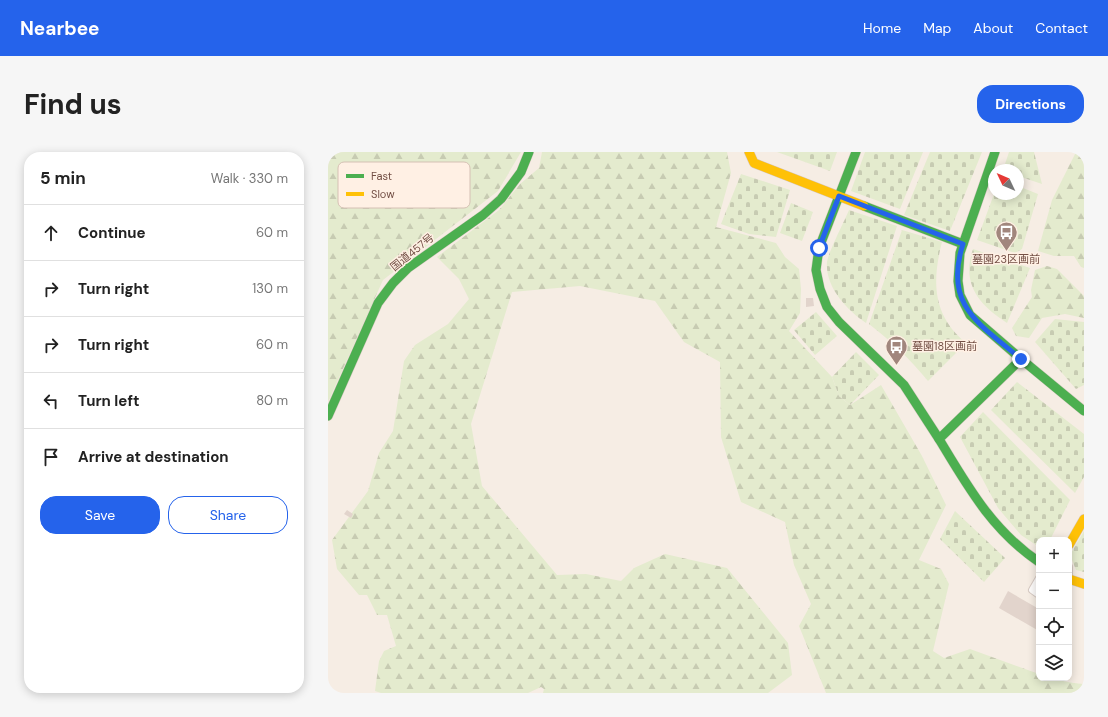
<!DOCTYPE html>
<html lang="en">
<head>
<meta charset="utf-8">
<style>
	:root { --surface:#fff; --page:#f6f6f6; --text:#222; --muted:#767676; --line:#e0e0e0; --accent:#2563eb }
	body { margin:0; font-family:"DM Sans","Noto Sans JP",sans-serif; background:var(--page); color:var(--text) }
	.controls { position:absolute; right:12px; bottom:12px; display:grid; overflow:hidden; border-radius:8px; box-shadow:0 2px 10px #0003 }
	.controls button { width:36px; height:36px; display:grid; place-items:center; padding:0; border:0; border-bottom:1px solid var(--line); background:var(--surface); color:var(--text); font:20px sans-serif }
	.compass { position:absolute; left:660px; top:12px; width:36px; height:36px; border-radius:50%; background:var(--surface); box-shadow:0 2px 10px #0003; rotate:314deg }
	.stop { position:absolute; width:12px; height:12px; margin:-9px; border:3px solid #2563eb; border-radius:50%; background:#fff }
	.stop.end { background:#2563eb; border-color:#fff; box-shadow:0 1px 4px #0008 }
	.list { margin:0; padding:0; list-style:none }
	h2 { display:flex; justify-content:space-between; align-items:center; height:52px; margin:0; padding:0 16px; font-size:17px }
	h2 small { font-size:13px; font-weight:400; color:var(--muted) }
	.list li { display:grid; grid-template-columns:26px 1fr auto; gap:12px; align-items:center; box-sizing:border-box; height:56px; padding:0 16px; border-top:1px solid var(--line) }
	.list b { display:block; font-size:15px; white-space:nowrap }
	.list em { font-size:13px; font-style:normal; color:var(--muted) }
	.actions { display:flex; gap:8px; padding:12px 16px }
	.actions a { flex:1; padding:9px 0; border:1px solid var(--accent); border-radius:16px; text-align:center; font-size:14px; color:var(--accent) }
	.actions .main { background:var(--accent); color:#fff }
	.icon { flex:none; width:22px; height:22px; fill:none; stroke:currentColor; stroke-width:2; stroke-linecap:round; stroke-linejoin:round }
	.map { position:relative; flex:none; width:756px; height:541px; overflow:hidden; border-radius:16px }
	header { display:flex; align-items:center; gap:24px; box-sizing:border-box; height:56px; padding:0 20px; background:var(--accent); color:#fff }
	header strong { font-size:19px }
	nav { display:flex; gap:22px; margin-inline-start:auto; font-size:14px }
	.intro { display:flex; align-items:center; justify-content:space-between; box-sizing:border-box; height:96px; padding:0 24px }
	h1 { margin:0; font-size:28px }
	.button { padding:10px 18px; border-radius:16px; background:var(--accent); color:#fff; font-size:14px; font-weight:700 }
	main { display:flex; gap:24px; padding:0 24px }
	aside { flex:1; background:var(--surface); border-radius:16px; box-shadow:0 2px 10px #0003 }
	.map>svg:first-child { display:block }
</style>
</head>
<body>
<header>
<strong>Nearbee</strong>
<nav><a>Home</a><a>Map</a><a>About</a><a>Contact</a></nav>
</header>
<div class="intro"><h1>Find us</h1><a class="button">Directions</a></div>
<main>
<aside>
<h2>5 min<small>Walk · 330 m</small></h2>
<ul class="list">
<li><svg class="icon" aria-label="ahead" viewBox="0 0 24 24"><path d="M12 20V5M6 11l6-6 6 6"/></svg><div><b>Continue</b></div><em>60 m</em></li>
<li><svg class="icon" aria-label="right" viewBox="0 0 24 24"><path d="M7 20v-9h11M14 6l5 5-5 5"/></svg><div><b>Turn right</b></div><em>130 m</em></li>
<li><svg class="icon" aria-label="right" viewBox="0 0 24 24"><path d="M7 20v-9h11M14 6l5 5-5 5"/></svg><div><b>Turn right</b></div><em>60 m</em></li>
<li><svg class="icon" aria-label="left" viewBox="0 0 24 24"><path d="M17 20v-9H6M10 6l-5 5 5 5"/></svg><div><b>Turn left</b></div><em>80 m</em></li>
<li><svg class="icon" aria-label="arrive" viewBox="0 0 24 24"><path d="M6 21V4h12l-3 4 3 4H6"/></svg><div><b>Arrive at destination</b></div></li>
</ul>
<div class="actions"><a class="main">Save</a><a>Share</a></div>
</aside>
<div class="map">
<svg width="756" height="541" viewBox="0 0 756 541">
	<defs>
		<pattern id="forest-firs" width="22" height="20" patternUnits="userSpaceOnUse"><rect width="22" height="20" fill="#e4ebce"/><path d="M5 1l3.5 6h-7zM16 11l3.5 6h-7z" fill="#c7cbb2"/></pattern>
		<pattern id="cemetery-stones" width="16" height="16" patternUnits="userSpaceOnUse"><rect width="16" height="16" fill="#e4ebce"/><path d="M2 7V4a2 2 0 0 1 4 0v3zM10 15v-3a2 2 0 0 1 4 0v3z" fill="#c7cbb2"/></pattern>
	</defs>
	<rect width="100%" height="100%" fill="#f6ede4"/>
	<g fill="url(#forest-firs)">
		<polygon points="0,0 193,0 170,39 55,128 0,250"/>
		<path d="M214 0H399L403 21 388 75 448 91 457 105 471 117 473 137 472 161 461 179 504 225 511 244 522 253 553 233 594 304 618 353 591 408 613 417 621 432 605 499 616 506 642 497 711 522V526C727 526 740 531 756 532V541H498L471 474 483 452 466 413 457 370 413 350 393 285 392 210 356 190 327 149 252 134 184 140 143 272 154 334 229 423 258 422 293 429 306 416 337 402 399 416 460 491 464 523 440 541H215L216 537 213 535 200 541H53L47 539 51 509 56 499 68 494 59 463H49L39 443H31L9 417 4 388 40 339 51 301 65 279 76 209 87 193 120 172 141 147 131 127 109 105 171 58 192 32 211 16Z"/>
		<polygon points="748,0 756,0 756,116 753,115 746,104 726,104 710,99 724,48"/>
		<polygon points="719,114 729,117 756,144 756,166 737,162 714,166 701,186 688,184 684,176 704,145 703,138 707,118"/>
	</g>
	<g fill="url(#cemetery-stones)">
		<polygon points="449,0 509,0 502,19"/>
		<polygon points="537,0 595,0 572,57 523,39"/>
		<polygon points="602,0 654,0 622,79 576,63"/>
		<polygon points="681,0 706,0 714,32 690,24 690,18 675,18"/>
		<polygon points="413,22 462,38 448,85 421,82 393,72"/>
		<polygon points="690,34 710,42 694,97 687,101 649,88 666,42 690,42"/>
		<polygon points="463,51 485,60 474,89 452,81"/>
		<path d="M521 58 569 74 538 171C519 158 497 135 499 110 500 101 517 68 521 58Z"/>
		<path d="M574 78 614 90C604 129 604 163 638 191L600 229C582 207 563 189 541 172Z"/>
		<path d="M645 97 702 116 679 171C651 153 633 132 645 97Z"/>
		<polygon points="488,160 509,184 487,203 466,178"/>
		<polygon points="727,167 756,170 756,233 748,237 707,190"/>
		<polygon points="528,200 551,223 522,253 511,244 504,225"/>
		<polygon points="689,230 756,282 756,325 747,341 663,258"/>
		<polygon points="655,260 742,348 722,388 711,388 711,395 693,383 670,356 632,285"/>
		<polygon points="627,359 677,406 656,430 612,387"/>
		<polygon points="756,379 756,420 748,418 742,403"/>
	</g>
	<g fill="#e2d4cc">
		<polygon points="478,146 485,146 486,154 478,155"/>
		<polygon points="19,358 25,362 23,366 16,362"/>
		<polygon points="680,439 711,457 711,479 671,456"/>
	</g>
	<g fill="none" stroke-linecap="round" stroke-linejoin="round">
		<defs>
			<g id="street">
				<polyline points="741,415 741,424"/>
				<polyline points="711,426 704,438 711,443"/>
			</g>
			<g id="fast">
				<polyline points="528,0 491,96 488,118 492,137 499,155 511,170 576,233 611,287"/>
				<polyline points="667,0 632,101 630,129 632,143 642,163 693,207"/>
				<polyline points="536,54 635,92"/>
				<polyline points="0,264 50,151 65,131 80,116 155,63 173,47 193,20 201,0"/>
				<path d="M711 410C664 378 640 335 611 287L693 207 756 259"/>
			</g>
			<g id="slow">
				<polyline points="421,0 426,11 536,54"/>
				<polyline points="741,393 756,367"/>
				<polyline points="741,427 756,432"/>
			</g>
		</defs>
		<use href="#street" stroke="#d7cac3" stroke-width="8"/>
		<use href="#fast" stroke="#d6c8c1" stroke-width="10"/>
		<use href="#slow" stroke="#d6c8c1" stroke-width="10"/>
		<use href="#street" stroke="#fefcfb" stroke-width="6"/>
		<use href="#fast" stroke="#4caf50" stroke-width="9"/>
		<use href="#slow" stroke="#ffc107" stroke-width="9"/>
	</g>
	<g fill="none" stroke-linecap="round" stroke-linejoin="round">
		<path stroke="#2563eb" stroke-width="5" d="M491 96 511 44 635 92C615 154 652 172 693 207"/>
	</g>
	<defs>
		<symbol id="bus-pin" viewBox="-11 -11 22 30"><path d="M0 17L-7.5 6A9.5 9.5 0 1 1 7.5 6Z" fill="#a1867d" stroke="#fff0e4"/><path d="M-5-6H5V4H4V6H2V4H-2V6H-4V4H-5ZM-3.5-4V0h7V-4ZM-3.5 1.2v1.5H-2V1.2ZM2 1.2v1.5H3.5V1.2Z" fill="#fff"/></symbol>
	</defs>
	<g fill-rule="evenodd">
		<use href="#bus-pin" x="666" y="68" width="25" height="34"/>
		<use href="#bus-pin" x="556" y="182" width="25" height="34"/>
	</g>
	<g text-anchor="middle" stroke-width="3" stroke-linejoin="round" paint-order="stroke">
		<g font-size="11" fill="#734f45" stroke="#fff0e4">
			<text transform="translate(84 100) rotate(-39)" y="4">国道457号</text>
		</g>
		<g font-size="11" fill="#734f45" stroke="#fff0e4">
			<text x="678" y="111">墓園23区画前</text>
			<text x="584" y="198" text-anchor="start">墓園18区画前</text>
		</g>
	</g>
	<rect x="10" y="10" width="132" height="46" rx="6" fill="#fff0e4" stroke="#d5c0b4" stroke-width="1"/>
	<rect x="18" y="22" width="18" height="4" fill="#4caf50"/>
	<rect x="18" y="40" width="18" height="4" fill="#ffc107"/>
	<g font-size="11" fill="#734f45">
		<text x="43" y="28">Fast</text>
		<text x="43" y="46">Slow</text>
	</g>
</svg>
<div class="controls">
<button>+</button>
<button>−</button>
<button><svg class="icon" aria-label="locate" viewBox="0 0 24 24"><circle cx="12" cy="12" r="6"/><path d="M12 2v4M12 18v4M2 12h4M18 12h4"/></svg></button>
<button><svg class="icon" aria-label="layers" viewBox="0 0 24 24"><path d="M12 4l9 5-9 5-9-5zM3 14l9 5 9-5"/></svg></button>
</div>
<svg class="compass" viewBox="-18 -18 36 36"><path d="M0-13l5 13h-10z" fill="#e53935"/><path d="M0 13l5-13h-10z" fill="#767676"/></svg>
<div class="stop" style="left:491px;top:96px"></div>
<div class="stop end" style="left:693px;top:207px"></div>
</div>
</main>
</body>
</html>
